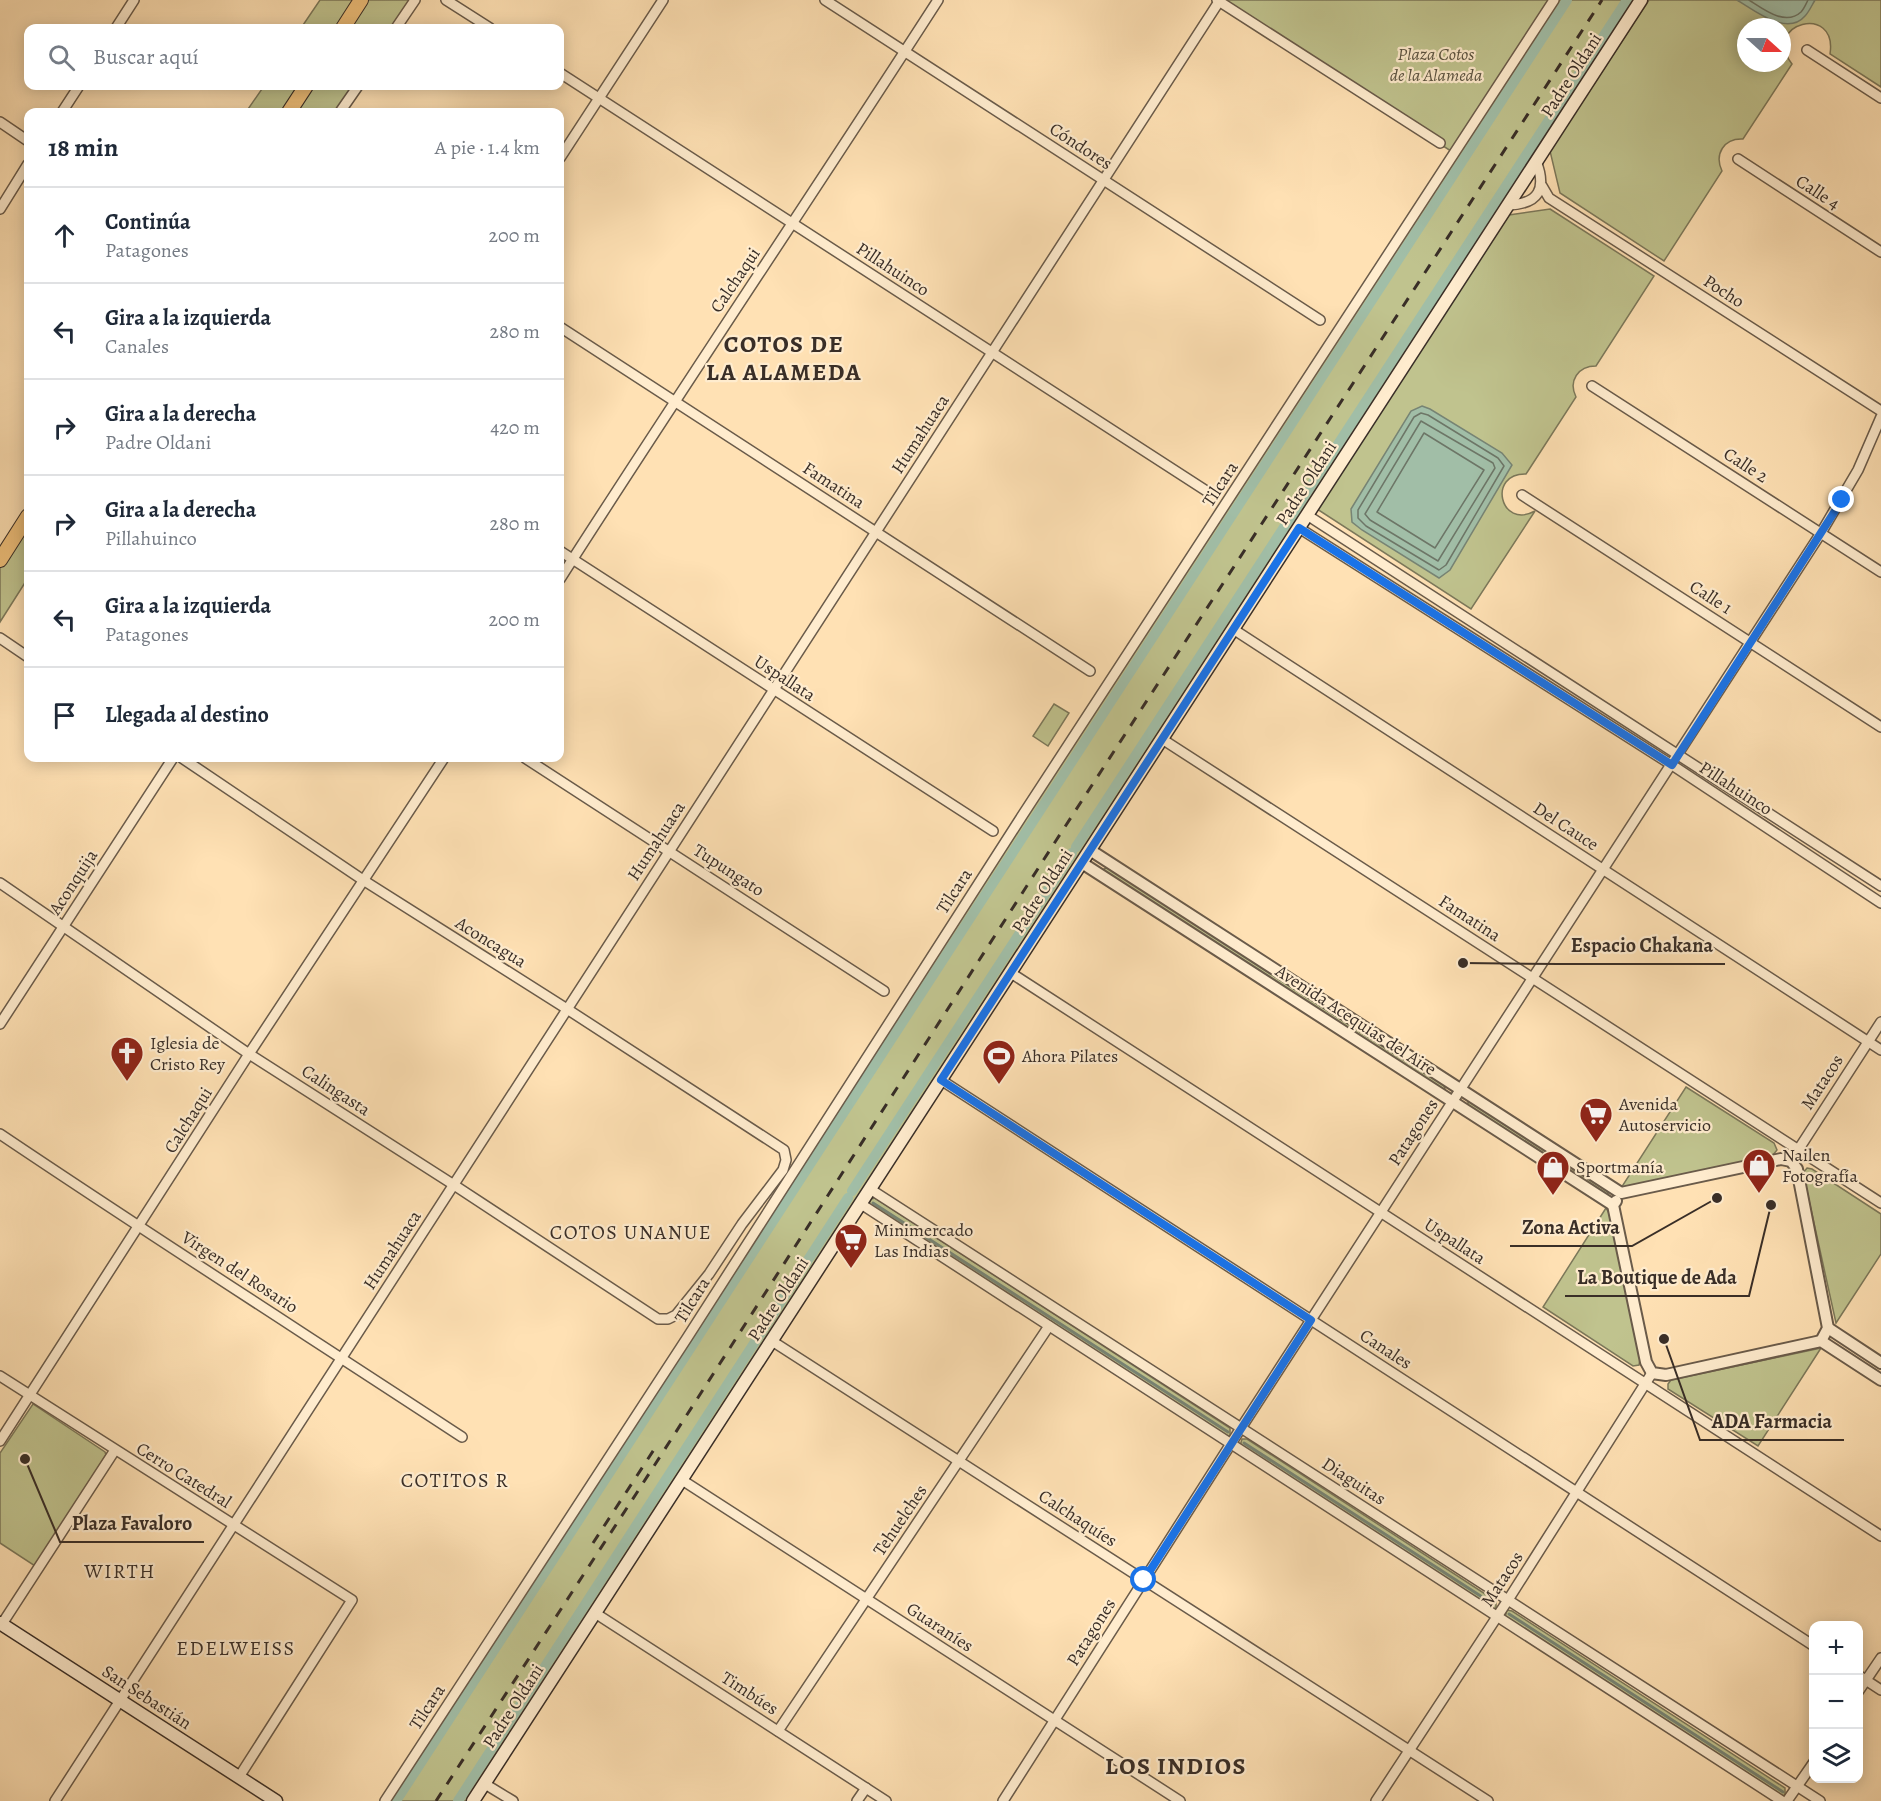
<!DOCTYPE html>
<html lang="es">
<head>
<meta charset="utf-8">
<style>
	:root { --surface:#fff; --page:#f6f6f7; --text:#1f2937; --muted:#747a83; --line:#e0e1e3 }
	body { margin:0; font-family:Alegreya,serif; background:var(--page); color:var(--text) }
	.controls { position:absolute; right:18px; bottom:18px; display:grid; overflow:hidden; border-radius:12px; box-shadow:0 3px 15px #0003 }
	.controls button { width:54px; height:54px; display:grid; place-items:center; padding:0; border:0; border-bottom:2px solid var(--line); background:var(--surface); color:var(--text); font:30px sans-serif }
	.compass { position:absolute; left:1737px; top:18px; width:54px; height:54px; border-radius:50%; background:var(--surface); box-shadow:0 3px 15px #0003; rotate:111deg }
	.stop { position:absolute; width:18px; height:18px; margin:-14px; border:4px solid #1a73e8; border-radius:50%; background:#fff }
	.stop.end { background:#1a73e8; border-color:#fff; box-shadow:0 2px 6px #0008 }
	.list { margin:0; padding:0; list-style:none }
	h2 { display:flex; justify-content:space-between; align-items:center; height:78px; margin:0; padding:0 24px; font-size:26px }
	h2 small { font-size:20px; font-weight:400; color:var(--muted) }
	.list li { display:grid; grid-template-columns:39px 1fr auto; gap:18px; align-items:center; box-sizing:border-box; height:96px; padding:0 24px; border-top:2px solid var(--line) }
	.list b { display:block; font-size:22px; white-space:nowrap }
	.list p { margin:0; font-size:20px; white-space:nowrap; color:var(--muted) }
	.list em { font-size:20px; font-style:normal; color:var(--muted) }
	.icon { flex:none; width:33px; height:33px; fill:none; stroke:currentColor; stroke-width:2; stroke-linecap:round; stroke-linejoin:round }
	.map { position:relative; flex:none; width:1881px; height:1801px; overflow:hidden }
	.search { position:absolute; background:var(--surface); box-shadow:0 3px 15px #0003; left:24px; top:24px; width:540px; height:66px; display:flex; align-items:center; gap:15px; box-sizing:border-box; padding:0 21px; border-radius:12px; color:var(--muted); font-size:22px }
	.panel { position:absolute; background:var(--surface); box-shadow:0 3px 15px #0003; left:24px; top:108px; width:540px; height:654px; border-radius:12px }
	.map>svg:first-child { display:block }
</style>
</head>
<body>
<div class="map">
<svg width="1881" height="1801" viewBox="0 0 1881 1801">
	<rect width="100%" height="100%" fill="#ffe1b4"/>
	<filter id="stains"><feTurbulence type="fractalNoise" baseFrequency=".00333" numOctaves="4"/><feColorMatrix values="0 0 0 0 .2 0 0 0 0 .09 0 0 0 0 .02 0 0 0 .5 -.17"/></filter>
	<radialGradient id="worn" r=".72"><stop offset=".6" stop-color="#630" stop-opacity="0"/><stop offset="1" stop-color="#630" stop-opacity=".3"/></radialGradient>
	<g fill="#c0c38e" stroke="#7c785a" stroke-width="1.5" fill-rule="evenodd">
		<polygon points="320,0 415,0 396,28 301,28"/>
		<polygon points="1220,0 1641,0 473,1801 385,1801 1454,153"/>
		<path d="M1649 0H1881V87L1830 54C1838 3 1761 23 1792 64L1743 139C1724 138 1714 154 1722 171L1664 261 1560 193 1550 151ZM1746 27H1782V63H1746Z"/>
		<polygon points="264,86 358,86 340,112 246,112"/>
		<path d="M1550 209 1654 276 1596 366C1578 366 1568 381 1576 397L1528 471 1526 474C1487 473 1500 530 1535 511L1471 609 1317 509 1509 215Z"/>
		<polygon points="28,516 28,578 0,622 0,560"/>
		<polygon points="1054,704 1069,713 1048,746 1033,736"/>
		<polygon points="1108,867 1444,1085 1445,1089 1441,1089 1105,871 1104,869"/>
		<polygon points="1686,1087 1774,1143 1777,1150 1773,1155 1630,1187 1621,1188"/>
		<polygon points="1468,1102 1471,1102 1608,1190 1608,1195 1605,1195 1468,1106"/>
		<polygon points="1807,1168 1812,1169 1881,1214 1881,1254 1836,1323 1803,1173"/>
		<polygon points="875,1198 1230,1428 1230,1436 1227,1437 869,1204 871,1199"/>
		<polygon points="1606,1208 1610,1215 1640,1359 1639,1365 1633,1366 1543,1307"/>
		<polygon points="1821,1348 1758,1446 1668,1389 1668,1384 1671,1380"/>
		<polygon points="33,1404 105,1452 106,1455 35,1566 0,1543 0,1453"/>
		<polygon points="1242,1439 1247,1439 1496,1601 1496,1608 1493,1610 1240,1446"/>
		<polygon points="1507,1610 1512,1611 1785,1788 1785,1795 1782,1796 1505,1617"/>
	</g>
	<g fill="#a1bea7" stroke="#778474" stroke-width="1.5">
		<path d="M1737 0H1815C1812 5 1809 12 1805 16 1787 37 1754 10 1737 0Z"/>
		<polygon points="1422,406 1430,409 1502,453 1512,465 1450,570 1439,578 1362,530 1352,522 1351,509 1411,411"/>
	</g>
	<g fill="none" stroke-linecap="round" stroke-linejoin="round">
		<g stroke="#6d7667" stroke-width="1.5">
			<path d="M1749 0C1762 8 1785 27 1801 12 1804 9 1806 4 1808 0"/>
			<polygon points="1421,413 1428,415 1498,458 1504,466 1446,565 1439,570 1366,526 1358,518 1358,510 1414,417"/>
			<polygon points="1421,421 1493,463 1495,468 1438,561 1370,520 1365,514"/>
			<polygon points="1424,433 1484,470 1435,548 1377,512"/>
		</g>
		<g stroke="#778474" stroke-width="3">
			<polyline points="873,1203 1228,1432"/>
			<polyline points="1244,1443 1493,1604"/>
			<polyline points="1509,1614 1783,1792"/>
		</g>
		<g stroke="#a1bea7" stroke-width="10">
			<polyline points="1076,847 1627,0"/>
			<polyline points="852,1191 1072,853"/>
			<polyline points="396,1801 1567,0"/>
			<polyline points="458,1801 848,1198"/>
		</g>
		<defs>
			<g id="minor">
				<polyline points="446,0 490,28"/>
				<polyline points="825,0 1320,320"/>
				<polyline points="1217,0 1440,143"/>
				<polyline points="116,28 134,0"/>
				<polyline points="396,28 415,0"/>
				<polyline points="1807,50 1881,98"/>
				<polyline points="560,73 1208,492"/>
				<polyline points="62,112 79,86"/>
				<polyline points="340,112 358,86"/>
				<polyline points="0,122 28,141"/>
				<polyline points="560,158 663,0"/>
				<polyline points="1738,159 1881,252"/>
				<polyline points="1542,186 1549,198 1881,411"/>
				<path d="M1508 205C1539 204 1547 189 1536 161"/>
				<polyline points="0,209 28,164"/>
				<polyline points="560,327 1090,671"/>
				<polyline points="1592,386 1881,572"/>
				<polyline points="1522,495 1881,727"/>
				<polyline points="1307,515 1881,886"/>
				<polyline points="1299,528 1672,765 1881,903"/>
				<polyline points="560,551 993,831"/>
				<path d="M560 579C684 385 813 194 938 0"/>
				<polyline points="1233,629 1881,1050"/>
				<polyline points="0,638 28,657"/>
				<polyline points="1162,739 1881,1203"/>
				<polyline points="525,758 884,991"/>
				<polyline points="0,883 249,1054 454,1185 658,1319 668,1319 676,1315 709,1274 742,1224 783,1170 786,1160 784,1150 567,1009 363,880 182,758"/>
				<polyline points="1011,973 1881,1536"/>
				<polyline points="0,1024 173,758"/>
				<polyline points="941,1080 1814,1646"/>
				<path d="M0 1134C153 1237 308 1336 462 1437"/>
				<polyline points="1791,1161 1881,1022"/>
				<polyline points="870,1189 1820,1801"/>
				<polyline points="861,1204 1782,1801"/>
				<polyline points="772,1341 1488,1801"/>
				<polyline points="0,1376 352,1600 239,1777"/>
				<polyline points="0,1441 249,1054 444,758"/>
				<polyline points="682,1480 1180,1801"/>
				<polyline points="595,1613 886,1801"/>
				<polyline points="2,1624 115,1450"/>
				<polyline points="1858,1675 1881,1690"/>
				<polyline points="1858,1692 1881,1658"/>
				<polyline points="778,1731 1049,1326"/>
				<polyline points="485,1784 513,1801"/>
				<polyline points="55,1801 1220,0"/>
				<polyline points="385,1801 687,1338 1022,816 1554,0"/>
				<polyline points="857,1801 866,1788"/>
				<polyline points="1003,1801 1241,1428 1821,533 1858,470 1881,417"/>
				<polyline points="1376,1801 1508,1600 1652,1373"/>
				<polyline points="1787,1801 1814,1762"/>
			</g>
			<g id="tertiary">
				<polyline points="1090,850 1621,1193 1781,1159 1791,1161 1797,1169 1828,1328 1821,1341"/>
				<polyline points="1082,863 1613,1205"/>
				<polyline points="1616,1201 1613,1205 1646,1362 1652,1373 1666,1375 1821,1341 1881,1380"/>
				<polyline points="1828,1328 1881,1363"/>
			</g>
			<g id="secondary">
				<polyline points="0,1623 276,1801"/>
				<polyline points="473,1801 1641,0"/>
			</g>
			<g id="primary">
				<polyline points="343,28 361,0"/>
				<polyline points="289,112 306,86"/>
				<polyline points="0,560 28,516"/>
			</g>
		</defs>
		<use href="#minor" stroke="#6a5b4a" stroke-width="12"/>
		<use href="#tertiary" stroke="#6a5b4a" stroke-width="14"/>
		<use href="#secondary" stroke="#392e27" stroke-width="15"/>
		<use href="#primary" stroke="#392e27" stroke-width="16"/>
		<use href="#minor" stroke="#ffecce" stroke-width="9"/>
		<use href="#tertiary" stroke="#ffecce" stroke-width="10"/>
		<use href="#secondary" stroke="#ffecce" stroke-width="12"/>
		<use href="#primary" stroke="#f0c07a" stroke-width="14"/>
		<g stroke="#392e27" stroke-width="3" stroke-dasharray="10 10" stroke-linecap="butt">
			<polyline points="593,1543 657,1445"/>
			<polyline points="436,1801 636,1494 1057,839 1602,0"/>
		</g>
	</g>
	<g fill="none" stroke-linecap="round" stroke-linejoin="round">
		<polyline stroke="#1a73e8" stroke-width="8" points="1144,1580 1311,1320 941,1080 1299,528 1672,765 1842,500"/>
	</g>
	<defs>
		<symbol id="church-pin" viewBox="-11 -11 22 30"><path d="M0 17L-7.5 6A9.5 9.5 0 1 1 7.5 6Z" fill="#8f2418" stroke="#ffecce"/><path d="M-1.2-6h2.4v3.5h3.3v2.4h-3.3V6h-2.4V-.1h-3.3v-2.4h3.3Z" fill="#fff"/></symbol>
		<symbol id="stadium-pin" viewBox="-11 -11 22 30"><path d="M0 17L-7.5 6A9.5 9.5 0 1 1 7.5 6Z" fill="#8f2418" stroke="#ffecce"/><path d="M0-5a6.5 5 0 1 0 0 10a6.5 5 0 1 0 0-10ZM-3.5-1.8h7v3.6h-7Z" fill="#fff"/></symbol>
		<symbol id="supermarket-pin" viewBox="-11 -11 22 30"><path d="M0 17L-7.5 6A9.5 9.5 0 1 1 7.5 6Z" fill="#8f2418" stroke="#ffecce"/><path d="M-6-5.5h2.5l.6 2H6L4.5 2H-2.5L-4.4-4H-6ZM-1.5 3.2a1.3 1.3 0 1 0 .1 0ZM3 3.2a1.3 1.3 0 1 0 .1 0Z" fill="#fff"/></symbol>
		<symbol id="shop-pin" viewBox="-11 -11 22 30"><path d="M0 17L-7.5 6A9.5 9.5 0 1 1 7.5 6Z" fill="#8f2418" stroke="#ffecce"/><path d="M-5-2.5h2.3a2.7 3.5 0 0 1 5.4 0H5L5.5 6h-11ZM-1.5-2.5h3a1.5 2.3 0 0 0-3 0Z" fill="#fff"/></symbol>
	</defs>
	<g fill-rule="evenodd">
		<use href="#church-pin" x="108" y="1034" width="38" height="52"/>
		<use href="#stadium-pin" x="980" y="1037" width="38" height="52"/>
		<use href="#supermarket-pin" x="1577" y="1095" width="38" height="52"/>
		<use href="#shop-pin" x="1740" y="1146" width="38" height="52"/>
		<use href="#shop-pin" x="1534" y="1148" width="38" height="52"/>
		<use href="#supermarket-pin" x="832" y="1221" width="38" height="52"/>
	</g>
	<g text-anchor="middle" stroke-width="4.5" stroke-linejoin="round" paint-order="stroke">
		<g font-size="18" font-style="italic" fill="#5b5341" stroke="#ffecce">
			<text x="1436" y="60">Plaza Cotos<tspan x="1436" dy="21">de la Alameda</tspan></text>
		</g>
		<g font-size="18" fill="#392e27" stroke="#ffecce">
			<text transform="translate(1571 75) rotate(-57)" y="6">Padre Oldani</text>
			<text transform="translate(1081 146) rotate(33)" y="6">Cóndores</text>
			<text transform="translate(1818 192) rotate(33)" y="6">Calle 4</text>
			<text transform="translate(893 269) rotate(33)" y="6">Pillahuinco</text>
			<text transform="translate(735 280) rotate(-56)" y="6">Calchaqui</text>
			<text transform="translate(1724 291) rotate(33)" y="6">Pocho</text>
			<text transform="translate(920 434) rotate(-57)" y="6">Humahuaca</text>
			<text transform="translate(1746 465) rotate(33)" y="6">Calle 2</text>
			<text transform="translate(1306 483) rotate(-57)" y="6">Padre Oldani</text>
			<text transform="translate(1220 484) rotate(-57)" y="6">Tilcara</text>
			<text transform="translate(834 485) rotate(33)" y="6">Famatina</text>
			<text transform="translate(1711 597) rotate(33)" y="6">Calle 1</text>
			<text transform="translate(785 678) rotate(33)" y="6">Uspallata</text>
			<text transform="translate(1736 788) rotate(33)" y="6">Pillahuinco</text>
			<text transform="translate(1566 826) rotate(33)" y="6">Del Cauce</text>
			<text transform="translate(656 841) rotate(-57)" y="6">Humahuaca</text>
			<text transform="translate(729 870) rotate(33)" y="6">Tupungato</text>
			<text transform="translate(73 882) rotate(-57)" y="6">Aconquija</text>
			<text transform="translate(954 891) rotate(-57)" y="6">Tilcara</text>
			<text transform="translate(1042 891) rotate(-57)" y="6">Padre Oldani</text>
			<text transform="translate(1470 918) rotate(33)" y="6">Famatina</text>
			<text transform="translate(491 942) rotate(32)" y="6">Aconcagua</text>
			<text transform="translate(1356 1020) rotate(33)" y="6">Avenida Acequias del Aire</text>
			<text transform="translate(1822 1082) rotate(-57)" y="6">Matacos</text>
			<text transform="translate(336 1090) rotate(33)" y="6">Calingasta</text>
			<text transform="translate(188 1120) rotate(-58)" y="6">Calchaqui</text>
			<text transform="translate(1413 1132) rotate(-57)" y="6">Patagones</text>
			<text transform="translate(1455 1241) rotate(33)" y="6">Uspallata</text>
			<text transform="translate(392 1250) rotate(-57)" y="6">Humahuaca</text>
			<text transform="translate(240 1272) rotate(33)" y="6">Virgen del Rosario</text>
			<text transform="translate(778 1299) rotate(-57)" y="6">Padre Oldani</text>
			<text transform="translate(692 1300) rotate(-58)" y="6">Tilcara</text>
			<text transform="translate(1386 1349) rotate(33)" y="6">Canales</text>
			<text transform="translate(184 1475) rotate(32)" y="6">Cerro Catedral</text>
			<text transform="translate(1354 1481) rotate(33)" y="6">Diaguitas</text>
			<text transform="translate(1078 1518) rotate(33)" y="6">Calchaquíes</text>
			<text transform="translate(900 1520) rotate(-56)" y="6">Tehuelches</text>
			<text transform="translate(1502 1579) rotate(-57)" y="6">Matacos</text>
			<text transform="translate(940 1627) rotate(33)" y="6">Guaraníes</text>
			<text transform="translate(1091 1632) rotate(-58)" y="6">Patagones</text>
			<text transform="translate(750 1693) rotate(33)" y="6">Timbúes</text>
			<text transform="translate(147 1697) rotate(33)" y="6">San Sebastián</text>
			<text transform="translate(513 1706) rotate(-57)" y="6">Padre Oldani</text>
			<text transform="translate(427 1707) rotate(-57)" y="6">Tilcara</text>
		</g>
		<g font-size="18" fill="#392e27" stroke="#ffecce" text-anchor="start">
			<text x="150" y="1049">Iglesia de<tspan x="150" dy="21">Cristo Rey</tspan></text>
			<text x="1022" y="1062">Ahora Pilates</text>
			<text x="1619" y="1110">Avenida<tspan x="1619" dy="21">Autoservicio</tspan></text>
			<text x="1782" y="1161">Nailen<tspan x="1782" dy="21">Fotografía</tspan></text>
			<text x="1576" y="1173">Sportmanía</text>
			<text x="874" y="1236">Minimercado<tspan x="874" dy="21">Las Indias</tspan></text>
		</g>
		<g font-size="20" letter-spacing="1.5" fill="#392e27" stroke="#ffecce">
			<text x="631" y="1239">COTOS UNANUE</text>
			<text x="455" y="1487">COTITOS R</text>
			<text x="120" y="1578">WIRTH</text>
			<text x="236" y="1655">EDELWEISS</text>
		</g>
		<g font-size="24" font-weight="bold" letter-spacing="1.5" fill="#392e27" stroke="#ffecce">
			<text x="784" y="352">COTOS DE<tspan x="784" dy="28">LA ALAMEDA</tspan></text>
			<text x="1176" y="1774">LOS INDIOS</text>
		</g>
	</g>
	<path fill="none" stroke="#392e27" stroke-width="2" d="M1463 963L1559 964H1725M1717 1198L1632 1246H1510M1771 1205L1749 1296H1565M1664 1339L1700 1440H1844M25 1459L60 1542H204"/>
	<g fill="#392e27" stroke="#ffecce" stroke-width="2">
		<circle cx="1463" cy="963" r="6"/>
		<circle cx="1717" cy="1198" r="6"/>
		<circle cx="1771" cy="1205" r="6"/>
		<circle cx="1664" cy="1339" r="6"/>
		<circle cx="25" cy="1459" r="6"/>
	</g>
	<g font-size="20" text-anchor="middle" font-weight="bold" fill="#392e27" stroke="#ffecce" stroke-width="4.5" stroke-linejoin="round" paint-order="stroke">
		<text x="1642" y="952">Espacio Chakana</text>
		<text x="1571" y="1234">Zona Activa</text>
		<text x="1657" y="1284">La Boutique de Ada</text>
		<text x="1772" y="1428">ADA Farmacia</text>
		<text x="132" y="1530">Plaza Favaloro</text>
	</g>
	<rect width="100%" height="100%" filter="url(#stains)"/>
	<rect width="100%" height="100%" fill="url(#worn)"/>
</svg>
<div class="controls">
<button>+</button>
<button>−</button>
<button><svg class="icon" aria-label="layers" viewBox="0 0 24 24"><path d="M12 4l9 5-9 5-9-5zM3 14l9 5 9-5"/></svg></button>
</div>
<svg class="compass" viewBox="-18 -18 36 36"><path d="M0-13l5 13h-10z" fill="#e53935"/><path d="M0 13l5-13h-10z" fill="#747a83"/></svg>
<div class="stop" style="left:1144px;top:1580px"></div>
<div class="stop end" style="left:1842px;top:500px"></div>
<div class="search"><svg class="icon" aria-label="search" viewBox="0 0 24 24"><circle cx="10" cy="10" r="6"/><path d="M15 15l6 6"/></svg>Buscar aquí</div>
<section class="panel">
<h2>18 min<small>A pie · 1.4 km</small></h2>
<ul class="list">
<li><svg class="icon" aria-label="ahead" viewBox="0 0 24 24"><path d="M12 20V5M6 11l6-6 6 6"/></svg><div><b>Continúa</b><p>Patagones</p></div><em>200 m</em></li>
<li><svg class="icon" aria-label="left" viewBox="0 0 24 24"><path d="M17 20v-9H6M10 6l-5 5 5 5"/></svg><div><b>Gira a la izquierda</b><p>Canales</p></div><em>280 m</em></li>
<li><svg class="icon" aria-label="right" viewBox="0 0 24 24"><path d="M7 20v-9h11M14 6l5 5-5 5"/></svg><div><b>Gira a la derecha</b><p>Padre Oldani</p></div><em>420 m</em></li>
<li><svg class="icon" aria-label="right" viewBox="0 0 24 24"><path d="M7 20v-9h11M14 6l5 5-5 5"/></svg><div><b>Gira a la derecha</b><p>Pillahuinco</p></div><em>280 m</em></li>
<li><svg class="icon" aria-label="left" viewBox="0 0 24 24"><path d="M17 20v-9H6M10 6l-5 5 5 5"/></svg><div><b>Gira a la izquierda</b><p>Patagones</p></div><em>200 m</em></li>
<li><svg class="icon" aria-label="arrive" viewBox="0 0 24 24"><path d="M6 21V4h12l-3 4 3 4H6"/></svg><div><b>Llegada al destino</b></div></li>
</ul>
</section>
</div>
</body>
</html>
